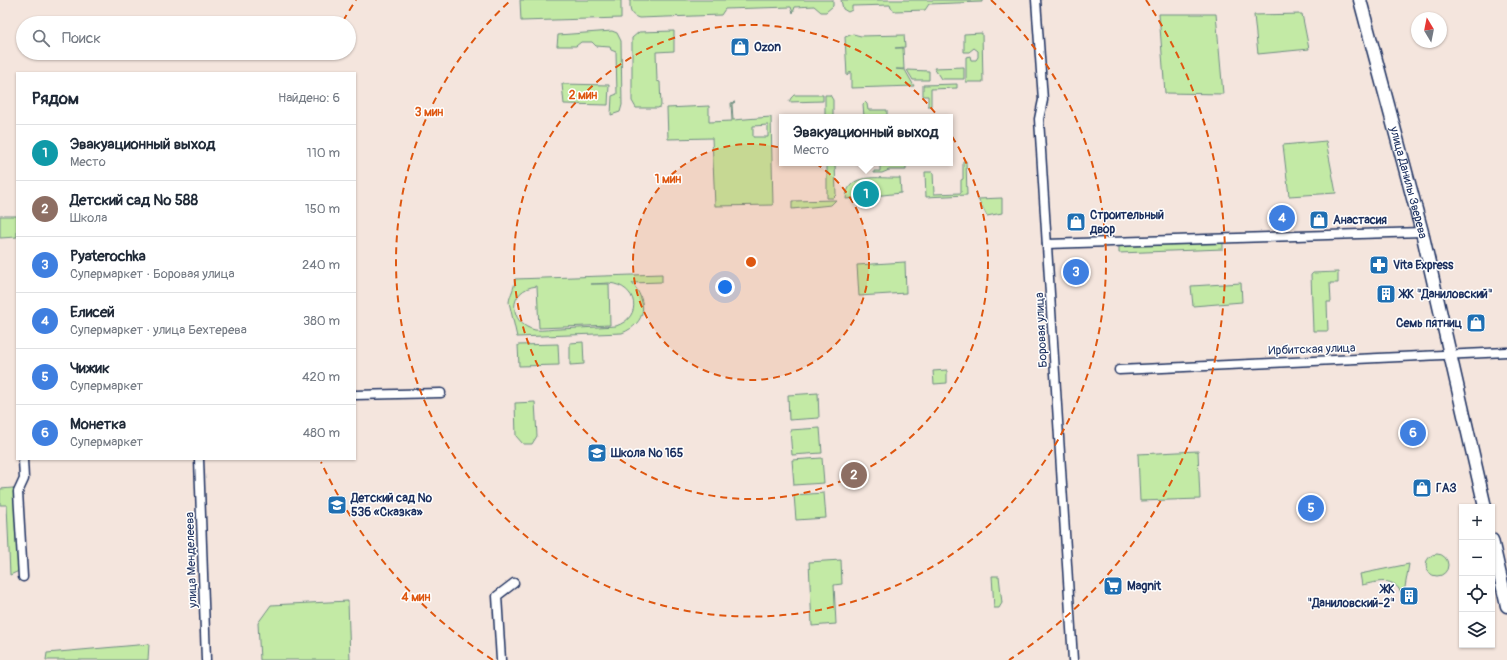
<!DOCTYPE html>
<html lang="ru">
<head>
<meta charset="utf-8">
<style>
	:root { --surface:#fff; --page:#f6f6f7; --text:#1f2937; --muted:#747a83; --line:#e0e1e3; --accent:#1f6fb2 }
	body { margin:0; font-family:Pangolin,sans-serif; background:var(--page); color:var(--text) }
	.controls { position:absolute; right:12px; bottom:12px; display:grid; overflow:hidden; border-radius:0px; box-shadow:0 1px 3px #0004 }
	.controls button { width:36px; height:36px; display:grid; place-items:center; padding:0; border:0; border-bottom:1px solid var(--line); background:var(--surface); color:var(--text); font:20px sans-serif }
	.compass { position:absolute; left:1411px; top:12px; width:36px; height:36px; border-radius:50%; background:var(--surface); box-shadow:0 1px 3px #0004; rotate:350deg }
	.you { position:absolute; left:725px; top:287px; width:14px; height:14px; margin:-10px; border:3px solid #fff; border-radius:50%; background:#1a73e8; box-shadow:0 0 0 6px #1a73e833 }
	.badge { display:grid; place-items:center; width:26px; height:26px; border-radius:50%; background:var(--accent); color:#fff; font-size:13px; font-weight:700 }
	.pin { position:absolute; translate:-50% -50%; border:2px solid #fff; box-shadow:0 1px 4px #0006 }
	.popup { position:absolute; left:779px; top:114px; width:174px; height:52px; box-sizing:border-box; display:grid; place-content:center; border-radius:0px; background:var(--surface); filter:drop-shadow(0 1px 3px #0005); font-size:13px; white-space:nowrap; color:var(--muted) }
	.popup b { font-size:15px; color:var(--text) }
	.popup::after { content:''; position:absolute; left:50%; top:100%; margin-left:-8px; border:8px solid transparent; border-top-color:var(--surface) }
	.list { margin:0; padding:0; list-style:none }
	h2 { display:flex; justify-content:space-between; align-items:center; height:52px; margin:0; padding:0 16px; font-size:17px }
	h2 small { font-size:13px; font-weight:400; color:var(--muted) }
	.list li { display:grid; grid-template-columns:26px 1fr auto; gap:12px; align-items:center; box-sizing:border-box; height:56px; padding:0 16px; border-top:1px solid var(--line) }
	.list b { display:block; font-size:15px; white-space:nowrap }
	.list p { margin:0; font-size:13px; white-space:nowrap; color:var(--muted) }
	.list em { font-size:13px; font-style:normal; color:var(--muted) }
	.icon { flex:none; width:22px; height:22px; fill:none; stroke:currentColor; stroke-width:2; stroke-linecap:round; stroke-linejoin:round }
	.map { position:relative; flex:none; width:1507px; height:660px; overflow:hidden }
	.search { position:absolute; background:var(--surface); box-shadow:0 1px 3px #0004; left:16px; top:16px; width:340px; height:44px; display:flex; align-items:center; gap:10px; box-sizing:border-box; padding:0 14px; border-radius:22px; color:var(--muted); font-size:15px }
	.panel { position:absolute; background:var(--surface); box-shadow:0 1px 3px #0004; left:16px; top:72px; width:340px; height:388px; border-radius:0px }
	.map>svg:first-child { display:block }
</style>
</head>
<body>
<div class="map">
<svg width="1507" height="660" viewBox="0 0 1507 660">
	<rect width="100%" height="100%" fill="#f4e5dd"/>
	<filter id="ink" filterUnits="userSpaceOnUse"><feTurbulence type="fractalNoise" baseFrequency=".025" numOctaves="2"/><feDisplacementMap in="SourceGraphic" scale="8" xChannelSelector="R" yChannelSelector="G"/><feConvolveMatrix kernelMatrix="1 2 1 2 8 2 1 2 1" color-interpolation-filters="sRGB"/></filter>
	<g filter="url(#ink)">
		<g fill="#c3eaa5" stroke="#6f8c82" fill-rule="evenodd">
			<polygon points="520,0 621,0 621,18 521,21"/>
			<path d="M630 0H833V6L826 12H821L814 6 795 7 793 13 791 7 725 9 721 15 639 18C629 15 630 9 630 0Z"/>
			<polygon points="841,0 982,0 982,2 929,4 925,10 895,11 891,8 890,5 852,6 852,10 848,12 843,9"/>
			<polygon points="1159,14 1216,14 1223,94 1165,93"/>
			<polygon points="1302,14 1309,49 1258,54 1254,15"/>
			<polygon points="612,31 617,33 621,41 622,105 620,112 611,115 612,96 617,94 616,52 611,50 610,47 596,46 592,42 581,42 576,46 557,46 558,35"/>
			<polygon points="674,31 674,51 656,52 657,81 660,82 661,106 658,108 636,108 632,101 632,38 639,32"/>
			<polygon points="982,33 983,82 966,82 966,57 970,56 971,60 976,60 978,57 978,51 974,48 969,52 964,52 964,34"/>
			<polygon points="853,34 861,36 904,35 905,47 895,48 903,48 904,69 896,69 905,70 914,86 851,88 851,71 847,76 845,37"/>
			<polygon points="964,67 964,79 941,79 934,68"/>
			<polygon points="907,70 929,71 929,80 913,80"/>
			<polygon points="562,84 609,85 608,105 564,104"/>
			<polygon points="957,84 957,88 931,89 931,106 928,106 928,96 923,96 923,85"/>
			<polygon points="794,95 823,95 823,101 789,102 791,98"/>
			<polygon points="825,95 830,95 833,100 833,117 825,117"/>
			<path d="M735 102 732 104 733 120 771 117 773 205 715 206 712 138 668 139 667 108 709 106V122L732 121 731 103ZM768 125V137H753V126Z"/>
			<polygon points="865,102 867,104 868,110 887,110 887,117 864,117 863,104"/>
			<polygon points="1326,141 1336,193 1289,196 1283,145"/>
			<polygon points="963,161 966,161 967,195 926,197 925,172 933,172 934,194 961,193 961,180 963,179"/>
			<polygon points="827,163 835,163 836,195 833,198 827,198"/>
			<polygon points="880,163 906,163 906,170 889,170 882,173 874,173 874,171 880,171"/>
			<path d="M900 178 901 193 846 199C847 171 879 179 900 178Z"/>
			<polygon points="1002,198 1002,213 987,216 978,199"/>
			<polygon points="836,200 831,205 792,209 792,201"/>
			<polygon points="0,216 17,216 17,237 0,238"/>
			<polygon points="1223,242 1223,249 1119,253 1119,246"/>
			<polygon points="905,262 906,293 859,296 857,265"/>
			<polygon points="1338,272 1338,283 1330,283 1331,302 1327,302 1328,331 1313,331 1311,275 1313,273"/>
			<path d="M662 274V282L632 283C648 302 647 323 622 333L517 337 509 302C510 294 515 288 515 279ZM609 283C638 286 643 317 616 326 597 327 579 328 560 329 552 329 543 331 535 330 508 324 507 289 537 286L539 328 610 325 609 284H591Z"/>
			<polygon points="1241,283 1242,302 1193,306 1191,286"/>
			<polygon points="583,342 584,364 570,365 570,343"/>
			<polygon points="558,344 559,365 519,366 518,345"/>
			<polygon points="947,370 947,383 934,384 933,371"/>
			<polygon points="818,393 819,418 789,420 788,395"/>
			<polygon points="535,402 537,436 532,444 523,444 516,436 515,403"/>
			<polygon points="820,428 822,453 792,455 790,430"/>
			<polygon points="1198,451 1200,499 1140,501 1138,454"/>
			<polygon points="822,458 824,483 794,485 792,460"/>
			<polygon points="13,488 16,500 19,571 10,575 7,505 0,505 0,489"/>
			<polygon points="824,493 826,518 796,520 794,495"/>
			<circle cx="1437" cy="565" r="11"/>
			<polygon points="841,560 842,584 834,585 836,624 812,626 809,562"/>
			<path d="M1409 564 1404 593H1401C1394 576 1377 582 1362 585L1360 574Z"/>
			<polygon points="992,576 999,576 1002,603 999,608 994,608"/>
			<polygon points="348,601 350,660 260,660 258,623 271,605"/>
			<polygon points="149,644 148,660 46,660 47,653"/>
		</g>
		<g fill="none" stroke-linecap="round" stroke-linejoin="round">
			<defs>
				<g id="street">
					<polyline points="1036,0 1043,100 1039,119 1073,660"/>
					<polyline points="1047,244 1422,232"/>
					<polyline points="1119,370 1507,352"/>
					<polyline points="355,395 441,393"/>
					<polyline points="199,459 206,660"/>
					<polyline points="23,577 18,492 24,479 23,459"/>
					<polyline points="501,660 497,596 514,583"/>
				</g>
				<g id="secondary">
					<path id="s1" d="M1360 0 1422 232 1485 507"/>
					<polyline points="1492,540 1507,606"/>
				</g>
			</defs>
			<use href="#street" stroke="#1b2f5e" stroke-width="11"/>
			<use href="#secondary" stroke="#1b2f5e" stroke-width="15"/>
			<use href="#street" stroke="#fff" stroke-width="8"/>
			<use href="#secondary" stroke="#fff" stroke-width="12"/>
		</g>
	</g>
	<circle cx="751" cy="262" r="118" fill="#de5710" fill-opacity=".12"/>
	<g fill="none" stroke="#de5710" stroke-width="2" stroke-dasharray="7 5">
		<circle cx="751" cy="262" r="118"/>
		<circle cx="751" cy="262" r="237"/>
		<path d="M991 0A355 355 0 1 1 511 0"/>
		<path d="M493 660A474 474 0 0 1 321 462M343 21A474 474 0 0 1 356 0M1146 0A474 474 0 0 1 1009 660"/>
	</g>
	<defs>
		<symbol id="shop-square" viewBox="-11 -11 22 22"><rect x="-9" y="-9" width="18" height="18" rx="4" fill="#1f6fb2" stroke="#fff"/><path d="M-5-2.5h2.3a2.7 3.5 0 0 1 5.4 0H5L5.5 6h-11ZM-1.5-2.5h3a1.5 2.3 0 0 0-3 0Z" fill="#fff"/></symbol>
		<symbol id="pharmacy-square" viewBox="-11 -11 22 22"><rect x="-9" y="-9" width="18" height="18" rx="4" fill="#1f6fb2" stroke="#fff"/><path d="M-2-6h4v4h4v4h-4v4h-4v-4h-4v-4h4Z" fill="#fff"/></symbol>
		<symbol id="building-square" viewBox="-11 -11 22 22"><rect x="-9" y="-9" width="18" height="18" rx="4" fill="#1f6fb2" stroke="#fff"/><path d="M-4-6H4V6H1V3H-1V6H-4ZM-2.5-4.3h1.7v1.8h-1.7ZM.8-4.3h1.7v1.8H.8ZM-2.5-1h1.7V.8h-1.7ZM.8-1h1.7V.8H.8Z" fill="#fff"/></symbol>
		<symbol id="school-square" viewBox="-11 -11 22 22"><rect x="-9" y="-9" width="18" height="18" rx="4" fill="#1f6fb2" stroke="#fff"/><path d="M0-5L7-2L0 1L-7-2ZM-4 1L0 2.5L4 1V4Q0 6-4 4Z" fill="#fff"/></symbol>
		<symbol id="supermarket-square" viewBox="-11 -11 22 22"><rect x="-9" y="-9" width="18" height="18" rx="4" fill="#1f6fb2" stroke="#fff"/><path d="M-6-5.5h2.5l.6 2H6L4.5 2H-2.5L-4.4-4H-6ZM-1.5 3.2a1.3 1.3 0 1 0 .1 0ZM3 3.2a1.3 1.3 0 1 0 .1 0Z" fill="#fff"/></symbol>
	</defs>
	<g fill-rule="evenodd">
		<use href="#shop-square" x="729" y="36" width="22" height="22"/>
		<use href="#shop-square" x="1308" y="209" width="22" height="22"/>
		<use href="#shop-square" x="1065" y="211" width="22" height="22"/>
		<use href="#pharmacy-square" x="1368" y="254" width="22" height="22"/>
		<use href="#building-square" x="1375" y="283" width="22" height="22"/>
		<use href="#shop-square" x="1465" y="312" width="22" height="22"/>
		<use href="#school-square" x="586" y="442" width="22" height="22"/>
		<use href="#shop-square" x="1411" y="477" width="22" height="22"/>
		<use href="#school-square" x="326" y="494" width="22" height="22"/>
		<use href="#supermarket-square" x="1102" y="575" width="22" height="22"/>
		<use href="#building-square" x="1398" y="585" width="22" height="22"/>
	</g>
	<g text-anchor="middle" stroke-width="3" stroke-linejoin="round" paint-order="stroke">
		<g font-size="12" font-weight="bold" fill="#1b2f5e" stroke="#fff" text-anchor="start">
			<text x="754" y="51">Ozon</text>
			<text x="1090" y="219">Строительный<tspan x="1090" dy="14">двор</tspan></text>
			<text x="1333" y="224">Анастасия</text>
			<text x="1393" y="269">Vita Express</text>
			<text x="1400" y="298">ЖК "Даниловский"</text>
			<text x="1462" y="327" text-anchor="end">Семь пятниц</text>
			<text x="611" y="457">Школа № 165</text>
			<text x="1436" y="492">ГАЗ</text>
			<text x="351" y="502">Детский сад №<tspan x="351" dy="14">536 «Сказка»</tspan></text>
			<text x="1127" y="590">Magnit</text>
			<text x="1395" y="593" text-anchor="end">ЖК<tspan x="1395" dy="14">"Даниловский-2"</tspan></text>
		</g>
		<g font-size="12" fill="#1b2f5e" stroke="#fff">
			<text dy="4" stroke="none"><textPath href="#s1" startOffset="189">улица Данилы Зверева</textPath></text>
			<text transform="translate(1041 330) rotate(-93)" y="4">Боровая улица</text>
			<text transform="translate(1312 349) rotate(-2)" y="4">Ирбитская улица</text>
			<text transform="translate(191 560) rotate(-92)" y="4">улица Менделеева</text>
		</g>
	</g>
	<circle cx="751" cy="262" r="6" fill="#de5710" stroke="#fff" stroke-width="2"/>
	<g font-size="12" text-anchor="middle" font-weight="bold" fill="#de5710" stroke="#fff" stroke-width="3" stroke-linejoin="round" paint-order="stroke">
		<text x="583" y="99">2 мин</text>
		<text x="429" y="116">3 мин</text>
		<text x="668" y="183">1 мин</text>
		<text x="416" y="601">4 мин</text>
	</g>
</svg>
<div class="controls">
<button>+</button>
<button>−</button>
<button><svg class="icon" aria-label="locate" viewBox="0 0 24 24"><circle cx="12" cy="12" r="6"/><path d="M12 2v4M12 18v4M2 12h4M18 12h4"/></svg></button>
<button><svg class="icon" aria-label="layers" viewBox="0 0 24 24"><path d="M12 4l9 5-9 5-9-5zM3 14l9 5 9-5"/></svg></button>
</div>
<svg class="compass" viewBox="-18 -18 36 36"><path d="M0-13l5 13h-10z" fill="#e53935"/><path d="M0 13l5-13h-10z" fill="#747a83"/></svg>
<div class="you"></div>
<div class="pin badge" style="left:866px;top:194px;background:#0f9aa8">1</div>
<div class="popup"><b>Эвакуационный выход</b>Место</div>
<div class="pin badge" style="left:854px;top:475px;background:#8d6e63">2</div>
<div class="pin badge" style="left:1076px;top:272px;background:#3f7fe0">3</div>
<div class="pin badge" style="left:1282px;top:218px;background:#3f7fe0">4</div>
<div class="pin badge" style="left:1311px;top:508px;background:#3f7fe0">5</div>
<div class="pin badge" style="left:1413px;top:433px;background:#3f7fe0">6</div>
<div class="search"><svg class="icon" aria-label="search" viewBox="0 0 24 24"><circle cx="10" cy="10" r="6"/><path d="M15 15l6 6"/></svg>Поиск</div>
<section class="panel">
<h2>Рядом<small>Найдено: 6</small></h2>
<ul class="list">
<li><span class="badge" style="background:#0f9aa8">1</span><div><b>Эвакуационный выход</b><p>Место</p></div><em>110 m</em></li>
<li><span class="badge" style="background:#8d6e63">2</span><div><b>Детский сад № 588</b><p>Школа</p></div><em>150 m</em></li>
<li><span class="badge" style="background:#3f7fe0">3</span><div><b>Pyaterochka</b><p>Супермаркет · Боровая улица</p></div><em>240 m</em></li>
<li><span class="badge" style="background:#3f7fe0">4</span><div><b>Елисей</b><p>Супермаркет · улица Бехтерева</p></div><em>380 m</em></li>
<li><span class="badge" style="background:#3f7fe0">5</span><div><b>Чижик</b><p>Супермаркет</p></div><em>420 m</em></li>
<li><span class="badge" style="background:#3f7fe0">6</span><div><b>Монетка</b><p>Супермаркет</p></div><em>480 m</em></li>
</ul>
</section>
</div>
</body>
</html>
